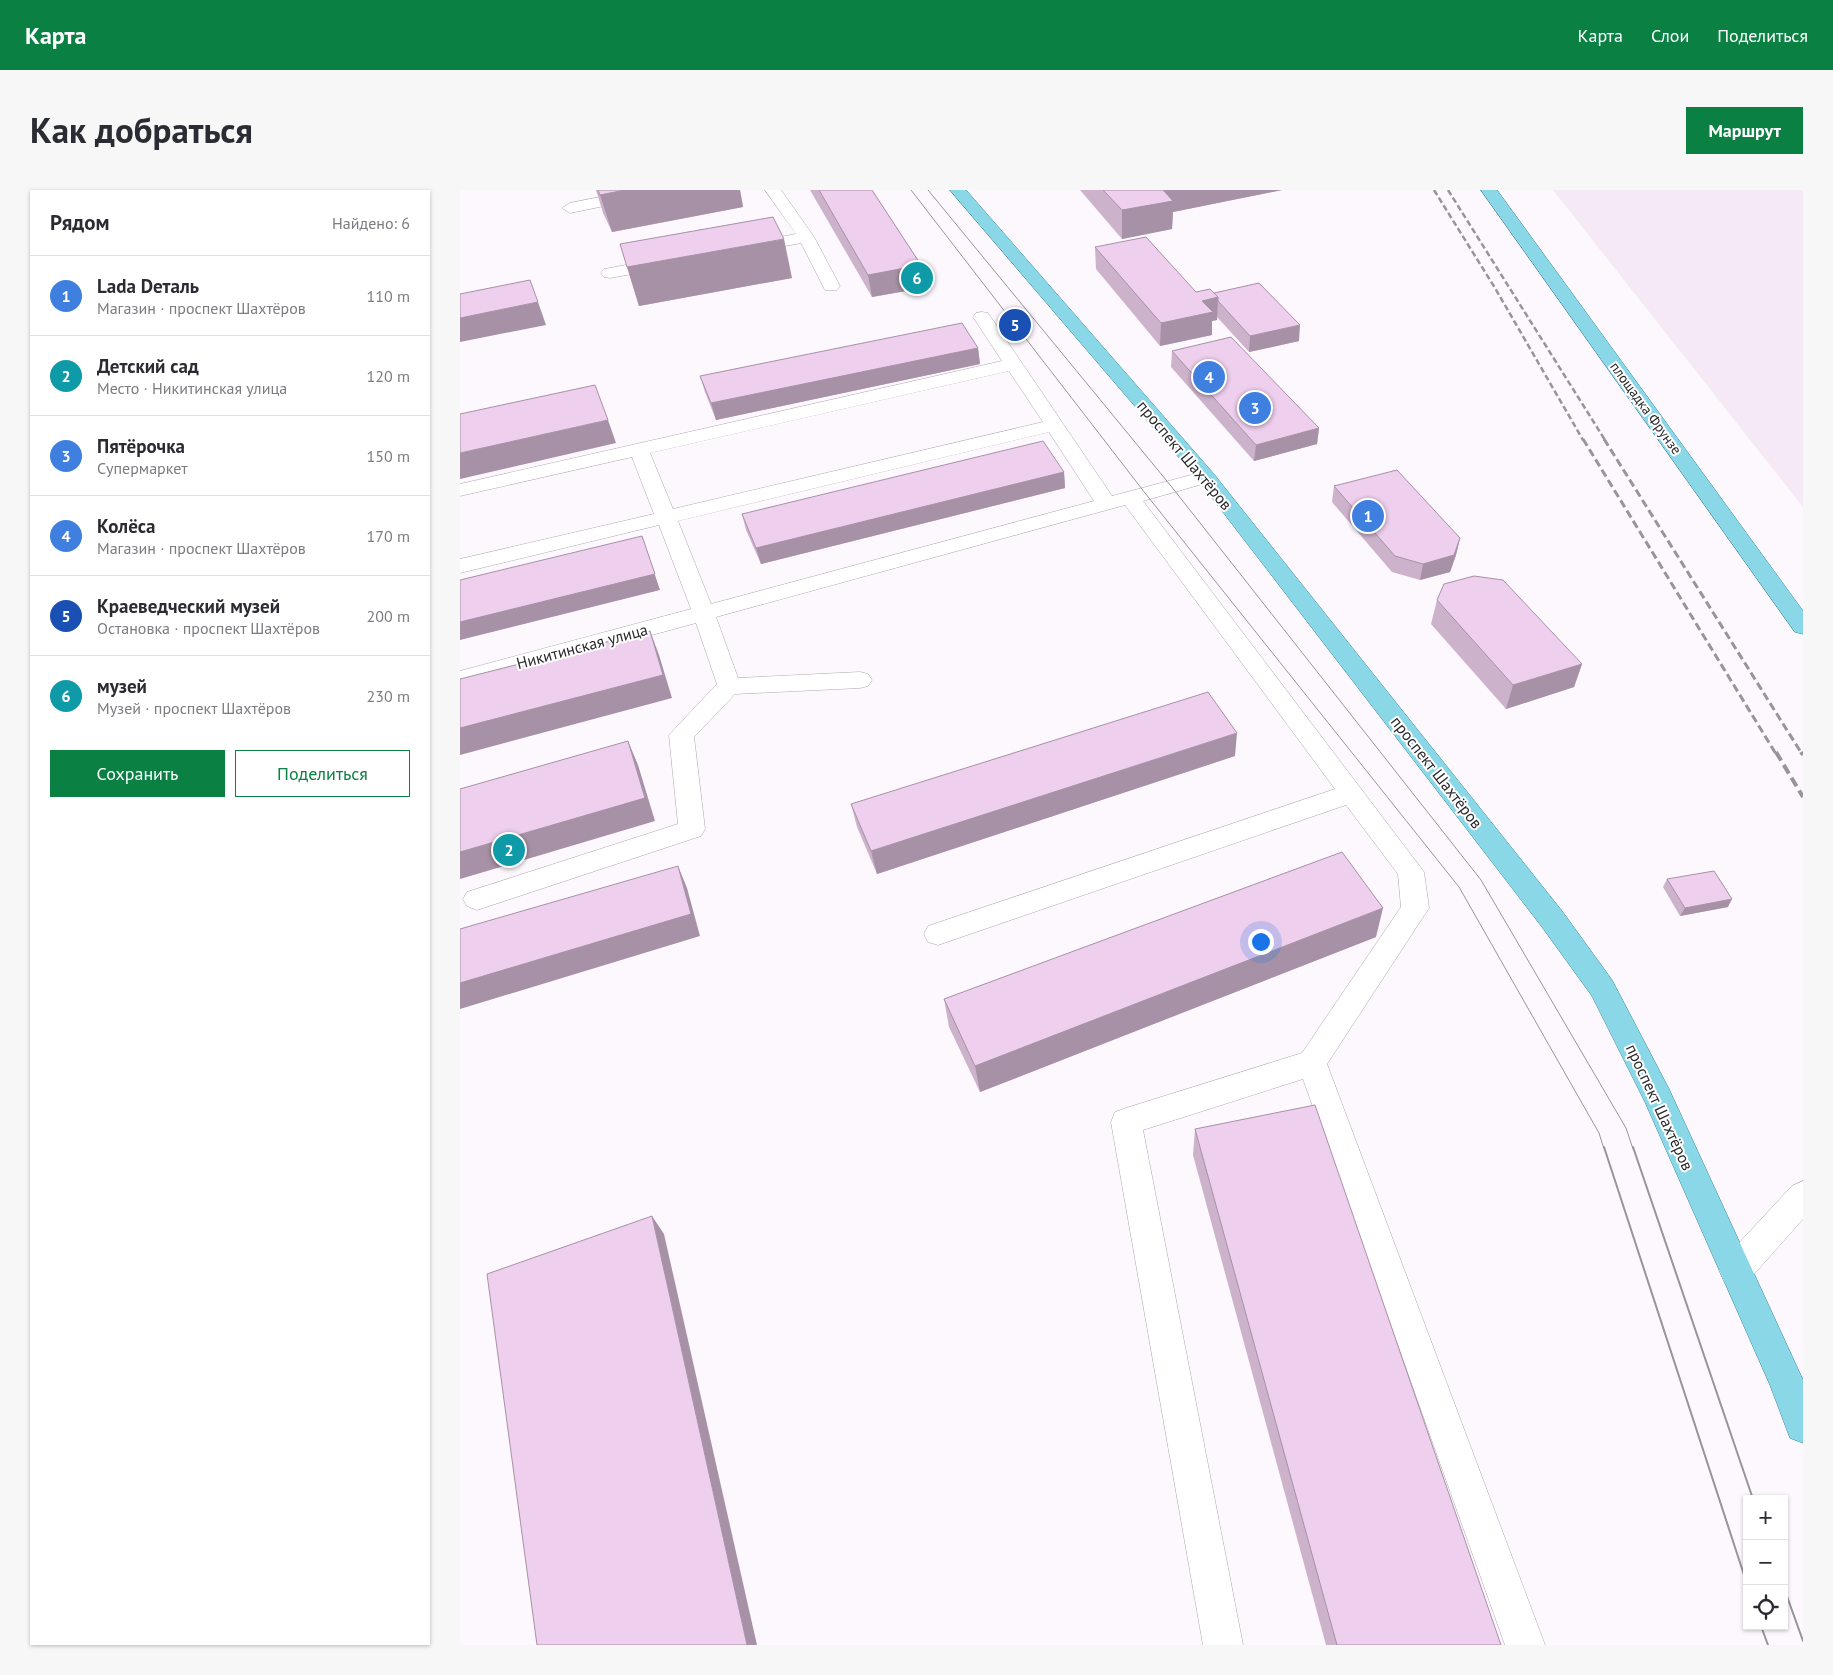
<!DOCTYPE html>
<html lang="ru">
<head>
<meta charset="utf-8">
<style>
	:root { --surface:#fff; --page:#f7f7f7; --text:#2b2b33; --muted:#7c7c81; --line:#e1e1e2; --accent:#0b8043 }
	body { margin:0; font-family:"PT Sans",sans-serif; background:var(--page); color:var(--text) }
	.controls { position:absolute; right:15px; bottom:15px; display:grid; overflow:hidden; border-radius:0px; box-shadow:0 1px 4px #0004 }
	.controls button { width:45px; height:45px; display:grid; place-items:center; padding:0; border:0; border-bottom:1px solid var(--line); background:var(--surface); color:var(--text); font:25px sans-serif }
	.you { position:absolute; left:800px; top:751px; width:18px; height:18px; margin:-12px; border:4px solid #fff; border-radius:50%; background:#1a73e8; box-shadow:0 0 0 8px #1a73e833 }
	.badge { display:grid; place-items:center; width:32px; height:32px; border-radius:50%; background:var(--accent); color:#fff; font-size:16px; font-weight:700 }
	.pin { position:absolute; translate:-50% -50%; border:2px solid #fff; box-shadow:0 1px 5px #0006 }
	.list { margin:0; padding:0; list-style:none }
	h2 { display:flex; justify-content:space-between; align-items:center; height:65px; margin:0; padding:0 20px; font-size:21px }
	h2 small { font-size:16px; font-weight:400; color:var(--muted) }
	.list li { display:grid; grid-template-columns:32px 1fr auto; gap:15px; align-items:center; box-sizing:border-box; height:80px; padding:0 20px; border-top:1px solid var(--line) }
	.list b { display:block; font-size:19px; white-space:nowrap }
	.list p { margin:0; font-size:16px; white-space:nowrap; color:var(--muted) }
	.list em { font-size:16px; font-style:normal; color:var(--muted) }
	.actions { display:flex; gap:10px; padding:15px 20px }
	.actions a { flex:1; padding:11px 0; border:1px solid var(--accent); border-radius:0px; text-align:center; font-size:18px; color:var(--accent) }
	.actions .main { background:var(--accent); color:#fff }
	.icon { flex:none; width:28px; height:28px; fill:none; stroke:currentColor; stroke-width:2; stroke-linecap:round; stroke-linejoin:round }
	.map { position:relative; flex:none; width:1343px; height:1455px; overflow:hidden; border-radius:0px }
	header { display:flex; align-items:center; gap:30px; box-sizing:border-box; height:70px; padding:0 25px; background:var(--accent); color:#fff }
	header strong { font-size:24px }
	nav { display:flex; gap:28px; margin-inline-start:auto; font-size:18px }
	.intro { display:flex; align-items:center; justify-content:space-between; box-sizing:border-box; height:120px; padding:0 30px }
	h1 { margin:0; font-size:35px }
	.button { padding:12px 22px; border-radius:0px; background:var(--accent); color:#fff; font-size:18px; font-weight:700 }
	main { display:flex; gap:30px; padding:0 30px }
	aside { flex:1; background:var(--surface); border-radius:0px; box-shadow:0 1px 4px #0004 }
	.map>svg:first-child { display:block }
</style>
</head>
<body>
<header>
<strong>Карта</strong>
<nav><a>Карта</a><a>Слои</a><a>Поделиться</a></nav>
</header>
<div class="intro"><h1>Как добраться</h1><a class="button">Маршрут</a></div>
<main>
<aside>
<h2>Рядом<small>Найдено: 6</small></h2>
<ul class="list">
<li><span class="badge" style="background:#3f7fe0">1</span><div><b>Lada Dеталь</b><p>Магазин · проспект Шахтёров</p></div><em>110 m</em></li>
<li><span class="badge" style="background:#0f9aa8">2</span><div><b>Детский сад</b><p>Место · Никитинская улица</p></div><em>120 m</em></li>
<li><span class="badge" style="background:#3f7fe0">3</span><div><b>Пятёрочка</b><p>Супермаркет</p></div><em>150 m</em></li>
<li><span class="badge" style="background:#3f7fe0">4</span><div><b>Колёса</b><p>Магазин · проспект Шахтёров</p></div><em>170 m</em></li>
<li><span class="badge" style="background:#1a4fb4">5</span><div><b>Краеведческий музей</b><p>Остановка · проспект Шахтёров</p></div><em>200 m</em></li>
<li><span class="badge" style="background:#0f9aa8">6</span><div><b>музей</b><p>Музей · проспект Шахтёров</p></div><em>230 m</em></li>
</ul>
<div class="actions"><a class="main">Сохранить</a><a>Поделиться</a></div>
</aside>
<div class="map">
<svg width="1343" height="1455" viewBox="0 0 1343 1455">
	<rect width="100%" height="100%" fill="#fdf8fd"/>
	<polygon fill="#f4e9f4" points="1093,0 1343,0 1343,317"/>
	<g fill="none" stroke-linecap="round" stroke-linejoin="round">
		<defs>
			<g id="minor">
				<polygon points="175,0 206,0 198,5 110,23 102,18 110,13"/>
				<polygon points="305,0 321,0 354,47 380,96 377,100 365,100 341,53 288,63 282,62 280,58 282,54 336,44"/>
				<polygon points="204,68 210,69 212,73 210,77 150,88 144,87 141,83 144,79 150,78"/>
				<path d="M522 122 528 123 652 306 746 281 753 283 756 287 753 291 683 311 964 682 969 718 867 874 1085 1455H1045L843 889 683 940 783 1455H743L651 932 655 922 666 918 842 863 941 717 938 684 886 615 478 755 468 752 464 744 468 736 875 599 665 315 256 427 278 488 400 482 408 484 412 490 408 496 400 498 275 504 234 547 245 639 241 646 17 720 7 716 3 709 7 702 218 634 209 545 257 494 236 433 0 497V481L231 419 199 335 0 383V369L194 324 172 267 0 306V294L542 171 513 127 516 123ZM549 181 583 232 213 319 190 263ZM589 242 634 311 251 414 218 331Z"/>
				<polygon points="1343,991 1343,1029 1288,1091 1276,1096 1264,1091 1259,1080 1264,1069 1332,996"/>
			</g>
			<g id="major">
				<polygon points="490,0 506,0 753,283 1102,721 1152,790 1209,899 1337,1177 1343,1190 1343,1253 1330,1248 1310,1195 1185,912 1132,806 1082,737 739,291"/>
				<polygon points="1021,0 1037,0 1343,421 1343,444 1335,442"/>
			</g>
		</defs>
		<use href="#minor" stroke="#aca7ab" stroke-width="1"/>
		<use href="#major" stroke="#36889b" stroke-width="1"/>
		<use href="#minor" fill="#fff" fill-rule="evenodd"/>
		<use href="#major" fill="#8ad7e8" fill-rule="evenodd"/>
		<g stroke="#989598" stroke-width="1">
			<polyline points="451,0 685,303 999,697 1139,943 1144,959"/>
			<polyline points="468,0 711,296 1021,690 1166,938 1173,959"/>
		</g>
		<g stroke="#989598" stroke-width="2">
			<polyline points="1144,957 1287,1394"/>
			<polyline points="1173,957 1293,1309"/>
			<polyline points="1324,1398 1343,1451"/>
			<polyline points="1301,1436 1308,1455"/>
		</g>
		<g stroke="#989598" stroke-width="2.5" stroke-dasharray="6 3" stroke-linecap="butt">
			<polyline points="974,0 1035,98 1123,250"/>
			<polyline points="988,0 1145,250"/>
		</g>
		<g stroke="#989598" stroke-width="3" stroke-dasharray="8 4" stroke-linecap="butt">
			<polyline points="1123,249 1316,564"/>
			<polyline points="1144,249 1342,564"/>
		</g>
		<g stroke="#989598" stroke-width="4" stroke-dasharray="10 5" stroke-linecap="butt">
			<polyline points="1316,562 1343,607"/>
			<polyline points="1341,562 1343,565"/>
		</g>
	</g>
	<g fill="#cdb2cc">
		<polygon points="136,0 280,0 283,17 152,42 143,23"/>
		<polygon points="350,0 412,0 461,75 463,98 412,107"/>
		<polygon points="620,0 822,0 713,22 712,39 662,49"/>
		<polygon points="160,54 332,88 179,116"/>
		<polygon points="635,57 736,102 754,103 839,151 789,162 757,127 757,130 752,131 752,145 700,156 636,79"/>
		<polygon points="518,158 520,174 256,230 245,202 240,186"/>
		<polygon points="712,161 859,238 857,254 794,271 711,177"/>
		<polygon points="604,282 605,298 301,374 286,340 282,324"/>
		<polygon points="874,296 1000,348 996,365 990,382 960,390 932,382 872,312"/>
		<polygon points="977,410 1122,474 1114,497 1046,519 971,434"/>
		<polygon points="775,566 417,684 397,637 391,614"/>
		<polygon points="1207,689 1268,717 1220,726 1203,697"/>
		<polygon points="916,747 520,902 489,837 484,809"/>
		<polygon points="735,939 1041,1455 866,1455 733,965"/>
	</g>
	<g fill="#a791a6">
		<polygon points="165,0 280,0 283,17 152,42 140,5"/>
		<polygon points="700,0 822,0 713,22 712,39 662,49 662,20"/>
		<polygon points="324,49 332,88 179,116 167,77"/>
		<polygon points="461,75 463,98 412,107 408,85"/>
		<polygon points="758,107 757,130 752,131 752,145 700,156 701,133 742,111"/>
		<polygon points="78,112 86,135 0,152 0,128"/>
		<polygon points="840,135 839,151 789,162 790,146"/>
		<polygon points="518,158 520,174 256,230 251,213"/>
		<polygon points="148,230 156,253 0,289 0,263"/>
		<polygon points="859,238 857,254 794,271 796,255"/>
		<polygon points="604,282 605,298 301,374 296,358"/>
		<polygon points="182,346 200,400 0,450 0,432"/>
		<polygon points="1000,348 996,365 990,382 960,390 963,374"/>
		<polygon points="190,441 199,465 212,508 0,565 0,538"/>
		<polygon points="1122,474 1114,497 1046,519 1053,495"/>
		<polygon points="777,543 775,566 417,684 411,661"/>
		<polygon points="168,551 178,575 195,631 0,689 0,662"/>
		<polygon points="218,676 227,698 240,746 0,819 0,793"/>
		<polygon points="1272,709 1268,717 1220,726 1225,718"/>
		<polygon points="923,718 916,747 520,902 515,876"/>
		<polygon points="192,1026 204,1044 297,1455 287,1455"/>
	</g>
	<g fill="#eecfed" stroke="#a791a6">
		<polygon points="138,0 165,0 140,5"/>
		<polygon points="359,0 412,0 461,75 408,85"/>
		<polygon points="643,0 703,0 713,11 662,20"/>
		<polygon points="313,27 324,49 167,77 160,54"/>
		<polygon points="686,47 736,102 750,99 758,107 742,111 753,122 701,133 635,57"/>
		<polygon points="70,90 78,112 0,128 0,104"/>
		<polygon points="799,93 840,135 790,146 758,111 758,107 754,103"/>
		<polygon points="502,133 518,158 251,213 240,186"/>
		<polygon points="771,147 859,238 796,255 712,161"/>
		<polygon points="135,195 148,230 0,263 0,224"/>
		<polygon points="583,251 604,282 296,358 282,324"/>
		<polygon points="937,280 1000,348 994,365 963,374 935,366 874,296"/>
		<polygon points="182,346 195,384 0,432 0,390"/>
		<polygon points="1014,386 1043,390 1122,474 1053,495 977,410 984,394"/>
		<polygon points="190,441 203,485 0,538 0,489"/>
		<polygon points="748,502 777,543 411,661 391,614"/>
		<polygon points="168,551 185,608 0,662 0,599"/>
		<polygon points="882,662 923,718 515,876 484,809"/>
		<polygon points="218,676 231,724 0,793 0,739"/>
		<polygon points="1254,681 1272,709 1225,718 1207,689"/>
		<polygon points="855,915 1041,1455 877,1455 735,939"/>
		<polygon points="192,1026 287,1455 77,1455 27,1084"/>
	</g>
	<g text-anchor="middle" stroke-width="4" stroke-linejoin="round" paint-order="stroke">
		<g font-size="14" fill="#2a282a" stroke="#fff">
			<text transform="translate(1186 218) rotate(54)" y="5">площадка Фрунзе</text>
		</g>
		<g font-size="16" fill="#2a282a" stroke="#fff">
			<text transform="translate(725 265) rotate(50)" y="6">проспект Шахтёров</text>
			<text transform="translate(122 456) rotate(-15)" y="6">Никитинская улица</text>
			<text transform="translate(977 582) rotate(52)" y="6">проспект Шахтёров</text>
			<text transform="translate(1200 917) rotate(65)" y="6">проспект Шахтёров</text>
		</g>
	</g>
</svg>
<div class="controls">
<button>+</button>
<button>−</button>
<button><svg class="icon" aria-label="locate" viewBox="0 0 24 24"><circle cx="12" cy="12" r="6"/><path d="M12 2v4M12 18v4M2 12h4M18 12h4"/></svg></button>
</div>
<div class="you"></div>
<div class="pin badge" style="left:908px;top:326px;background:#3f7fe0">1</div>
<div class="pin badge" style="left:49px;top:660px;background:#0f9aa8">2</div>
<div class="pin badge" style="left:795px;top:218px;background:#3f7fe0">3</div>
<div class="pin badge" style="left:749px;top:187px;background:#3f7fe0">4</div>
<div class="pin badge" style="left:555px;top:135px;background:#1a4fb4">5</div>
<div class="pin badge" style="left:457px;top:88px;background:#0f9aa8">6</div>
</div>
</main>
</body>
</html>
